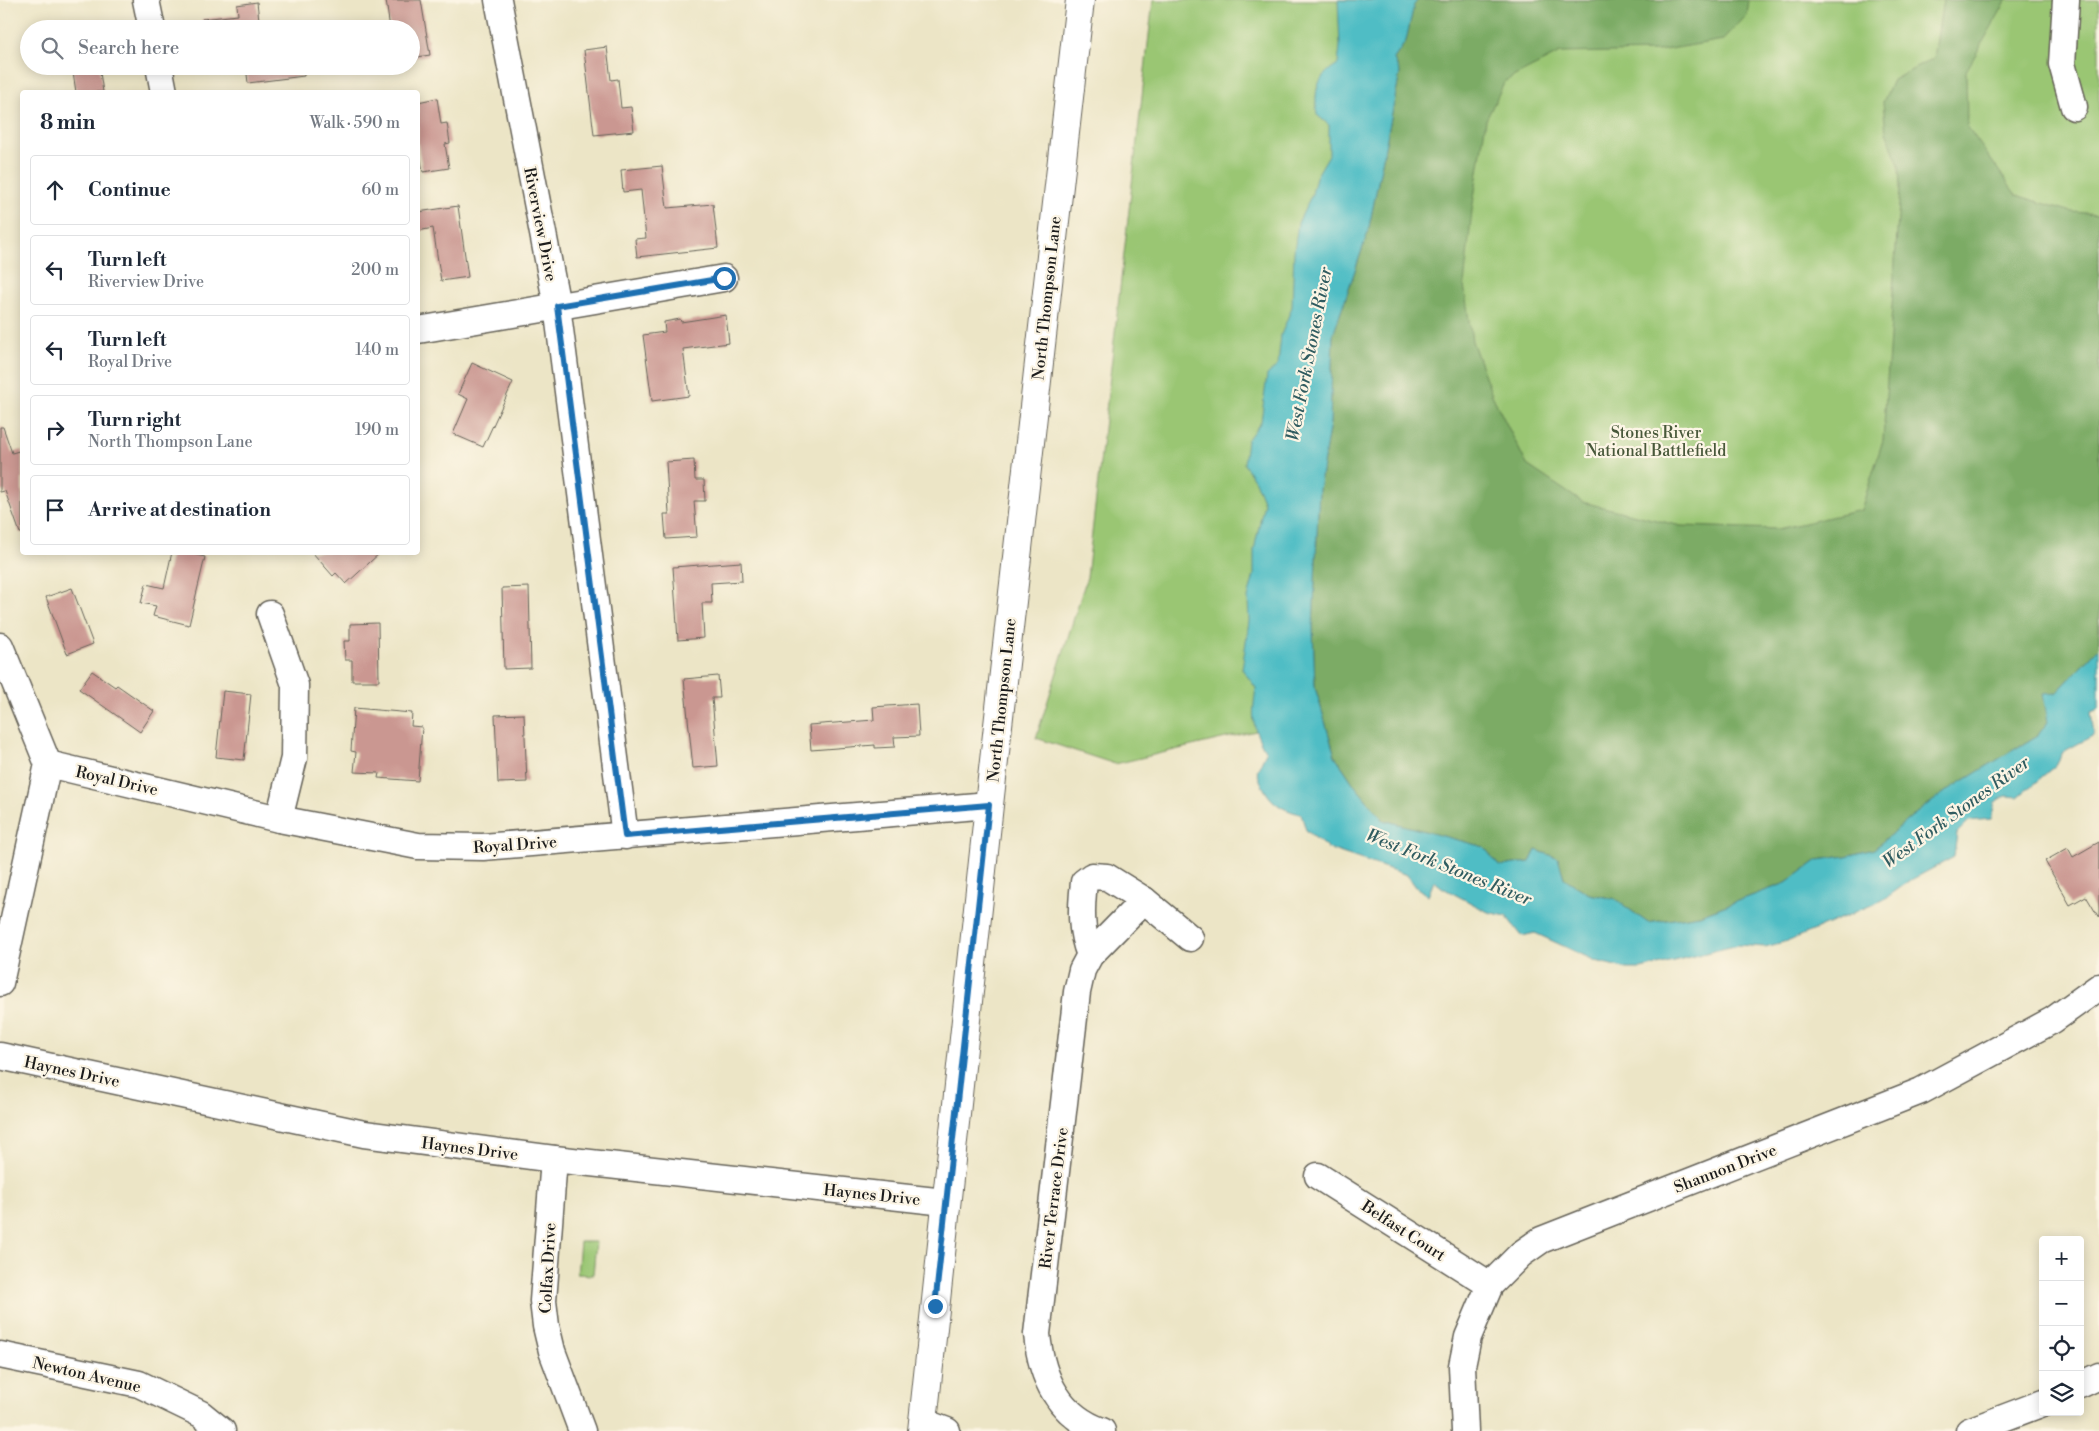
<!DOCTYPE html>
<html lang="en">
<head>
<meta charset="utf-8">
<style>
	:root { --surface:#fff; --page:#f2f2f3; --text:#1f2937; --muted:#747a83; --line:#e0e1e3 }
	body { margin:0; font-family:"Libre Bodoni",serif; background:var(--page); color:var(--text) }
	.controls { position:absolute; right:15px; bottom:15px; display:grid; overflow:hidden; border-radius:5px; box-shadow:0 2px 12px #0003 }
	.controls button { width:45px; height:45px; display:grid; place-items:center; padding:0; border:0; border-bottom:1px solid var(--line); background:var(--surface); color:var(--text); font:25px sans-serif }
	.stop { position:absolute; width:15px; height:15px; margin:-11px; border:4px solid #1f6fb2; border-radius:50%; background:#fff }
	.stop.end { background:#1f6fb2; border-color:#fff; box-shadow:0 1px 5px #0008 }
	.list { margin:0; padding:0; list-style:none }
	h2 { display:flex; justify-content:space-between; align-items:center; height:65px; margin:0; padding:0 20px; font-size:21px }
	h2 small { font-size:16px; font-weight:400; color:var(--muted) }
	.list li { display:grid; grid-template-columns:32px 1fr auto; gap:15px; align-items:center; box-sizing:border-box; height:70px; margin:0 10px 10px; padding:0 10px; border:1px solid var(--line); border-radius:5px }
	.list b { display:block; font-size:19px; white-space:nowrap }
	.list p { margin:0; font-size:16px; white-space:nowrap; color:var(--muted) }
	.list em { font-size:16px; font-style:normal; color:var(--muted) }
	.icon { flex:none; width:28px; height:28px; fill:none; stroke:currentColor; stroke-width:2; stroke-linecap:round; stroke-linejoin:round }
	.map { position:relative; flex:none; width:2099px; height:1431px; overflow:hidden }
	.search { position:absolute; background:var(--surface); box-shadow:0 2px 12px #0003; left:20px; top:20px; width:400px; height:55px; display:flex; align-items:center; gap:12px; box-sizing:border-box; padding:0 18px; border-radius:28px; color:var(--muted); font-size:19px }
	.panel { position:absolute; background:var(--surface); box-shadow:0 2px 12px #0003; left:20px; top:90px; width:400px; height:465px; border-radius:5px }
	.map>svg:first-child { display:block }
</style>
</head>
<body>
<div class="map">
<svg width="2099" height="1431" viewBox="0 0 2099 1431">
	<rect width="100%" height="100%" fill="#fcf5e5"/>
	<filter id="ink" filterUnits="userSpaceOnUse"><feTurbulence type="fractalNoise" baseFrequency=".02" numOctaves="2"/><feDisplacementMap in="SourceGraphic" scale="10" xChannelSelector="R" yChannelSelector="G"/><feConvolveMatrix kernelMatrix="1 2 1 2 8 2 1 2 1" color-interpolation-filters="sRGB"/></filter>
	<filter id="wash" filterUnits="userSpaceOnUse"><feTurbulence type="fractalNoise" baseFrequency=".0096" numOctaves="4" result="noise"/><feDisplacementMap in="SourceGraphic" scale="20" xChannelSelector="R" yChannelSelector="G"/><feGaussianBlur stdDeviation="1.12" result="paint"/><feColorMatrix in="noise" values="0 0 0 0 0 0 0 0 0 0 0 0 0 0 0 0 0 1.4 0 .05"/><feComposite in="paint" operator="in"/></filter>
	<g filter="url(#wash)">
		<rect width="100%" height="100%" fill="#ece5c6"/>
		<g fill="#9ac673" stroke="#5b7148">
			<polygon points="1153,0 2099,0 2099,643 1307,719 1115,764 1036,738 1087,577"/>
			<polygon points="580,1242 596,1242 593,1275 577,1274"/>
		</g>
		<polygon fill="#7bab65" stroke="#4c6440" points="1418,0 1749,0 1747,15 1723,40 1658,51 1560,53 1505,81 1486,120 1472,210 1464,285 1472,341 1492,395 1527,465 1582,502 1681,526 1778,529 1861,510 1883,440 1900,188 1899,165 1886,132 1883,102 1893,80 1934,58 1943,0 2007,0 1966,71 1967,126 2016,195 2072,212 2099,214 2099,648 2056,693 2048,722 2038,735 1948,790 1911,817 1874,849 1846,856 1818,860 1786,883 1700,915 1648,923 1615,899 1589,894 1564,878 1558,858 1536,850 1530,862 1499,866 1484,847 1383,820 1355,786 1335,756 1315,687 1313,628 1319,489 1330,423 1333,335 1368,232 1400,73 1394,59 1406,41 1414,4"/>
		<path fill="#4fbdc5" stroke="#366c70" d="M1338 0H1418L1414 5 1406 41 1394 59 1400 73 1368 232 1333 335 1330 423 1319 489 1313 628 1315 687 1335 756 1355 786 1383 820 1484 847 1499 866 1530 862 1536 850 1558 858 1564 878 1589 894 1615 899 1648 923 1700 915 1786 883 1818 860 1846 856 1874 849 1911 817 1948 790 2038 735 2048 722 2043 694 2056 693 2099 648V709L2091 712 2094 735 2063 752 2056 765 2018 797 2006 796 1995 802 1991 819 1969 821 1957 833 1954 857 1911 880 1883 900 1791 940 1765 947 1738 945 1641 969H1627L1596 961 1535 933 1522 936 1506 916 1488 912 1443 888 1434 881 1428 896 1416 887 1407 875 1327 848 1306 830 1301 814C1275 809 1264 795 1257 771L1266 752C1251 727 1252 716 1256 688L1242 669 1249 621 1248 598 1254 575V550L1264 503 1255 481 1244 464 1247 440 1261 422 1267 375 1278 365 1281 335 1292 307 1294 252 1298 223 1312 194 1316 177 1329 155V125L1317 115C1314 91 1316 77 1338 64L1340 46Z"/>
		<g id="blocks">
			<g fill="#ca9791">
				<polygon points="386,0 421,0 430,55 411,58 411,29 390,29"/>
				<polygon points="257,2 260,29 203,29 202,19 238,15 237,5"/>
				<polygon points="607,47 611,80 618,79 621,108 631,107 634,131 594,135 584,50"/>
				<polygon points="72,66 99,66 103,92 76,92"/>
				<polygon points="246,66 304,66 304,76 248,83"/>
				<polygon points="437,98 441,124 447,123 450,143 445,144 449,168 423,172 418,146 418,102"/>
				<polygon points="662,166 667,208 713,204 718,248 637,257 635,239 646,238 641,190 623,192 621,170"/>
				<polygon points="458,206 468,277 441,281 433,228 418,231 418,212"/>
				<polygon points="726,315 729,343 683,349 689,396 652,401 643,335 665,332 664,322 680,319 681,322"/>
				<polygon points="472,363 513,382 483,447 453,434 468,399 458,394"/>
				<polygon points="0,427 3,427 12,453 22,450 22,533 20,533 5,491 0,492"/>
				<polygon points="694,460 695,480 704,480 705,501 694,501 697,537 666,539 664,514 669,514 666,462"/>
				<polygon points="172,552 184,552 205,557 189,625 153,616 156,606 141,603 146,584 164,588"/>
				<polygon points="312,552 381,552 346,584 336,573 333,576"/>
				<polygon points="741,562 742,581 711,583 712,603 702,603 704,638 678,640 673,567"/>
				<polygon points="529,587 531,668 504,669 502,588"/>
				<polygon points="72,588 93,644 67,654 46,597"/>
				<polygon points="378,623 379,681 352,681 352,660 345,660 344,641 350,641 350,624"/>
				<polygon points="92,671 115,687 117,685 154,711 140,732 79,689"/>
				<polygon points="718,676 720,698 712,698 718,766 693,768 684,679"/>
				<polygon points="223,691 251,694 244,760 216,757"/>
				<polygon points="917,704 919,736 894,737 895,747 875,748 875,745 811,750 809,725 874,720 873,707"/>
				<polygon points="354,708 412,713 411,726 422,727 418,781 378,778 379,773 354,772 356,752 351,751"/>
				<polygon points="524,714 527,782 498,783 495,715"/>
				<polygon points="2099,842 2099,918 2086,896 2070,905 2045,861 2068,848 2073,857"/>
			</g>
		</g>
	</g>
	<g filter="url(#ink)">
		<use href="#blocks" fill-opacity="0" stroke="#656258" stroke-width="1"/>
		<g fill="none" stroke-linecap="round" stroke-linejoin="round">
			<defs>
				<g id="minor">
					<polyline points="146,0 152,29"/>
					<polyline points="498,0 557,306 625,836"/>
					<polyline points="2066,0 2062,64 2074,107"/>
					<polyline points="159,66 164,92"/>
					<polyline points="418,330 724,278"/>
					<polyline points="270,614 295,685 294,758 279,819"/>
					<polyline points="0,646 48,764 0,983"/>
					<polyline points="48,764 279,819 418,846 483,847 989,805"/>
					<path d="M1090 955C1080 930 1081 909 1084 882L1092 876 1107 877 1144 900"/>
					<polyline points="0,1056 364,1134 554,1159 945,1202"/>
					<polyline points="554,1159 543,1301 546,1326 552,1351 582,1431"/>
					<polyline points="1318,1176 1490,1285"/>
					<polyline points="0,1355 139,1384 201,1414 222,1431"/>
					<polyline points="2080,1385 2099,1376"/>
					<polyline points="923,1422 947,1431"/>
					<path d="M1102 1431C1059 1416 1041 1377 1037 1334L1077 992 1082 970 1090 955 1144 900 1190 938"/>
					<polyline points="1465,1431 1462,1366 1468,1337 1490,1285 1521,1254 1541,1240 1921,1091 2053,1020 2099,987"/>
					<polyline points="1969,1431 2043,1403"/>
				</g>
				<polyline id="major" points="922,1431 989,805 1080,0"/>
			</defs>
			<use href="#minor" stroke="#656258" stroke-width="29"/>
			<use href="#major" stroke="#656258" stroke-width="30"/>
			<use href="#minor" stroke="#fff" stroke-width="26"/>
			<use href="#major" stroke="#fff" stroke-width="28"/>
		</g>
	</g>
	<g fill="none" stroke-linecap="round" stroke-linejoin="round" filter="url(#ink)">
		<polyline stroke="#1f6fb2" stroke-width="6" points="724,278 557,306 625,836 989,805 935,1306"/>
	</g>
	<g text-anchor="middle" stroke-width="4.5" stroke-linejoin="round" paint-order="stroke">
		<g font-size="16" fill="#1c1c1c" stroke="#fcf5e5">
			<text transform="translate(541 224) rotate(79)" y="6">Riverview Drive</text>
			<text transform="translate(1046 298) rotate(-84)" y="6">North Thompson Lane</text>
			<text transform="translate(1001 700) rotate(-84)" y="6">North Thompson Lane</text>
			<text transform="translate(117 780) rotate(13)" y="6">Royal Drive</text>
			<text transform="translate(515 844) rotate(-4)" y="6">Royal Drive</text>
			<text transform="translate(72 1071) rotate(12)" y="6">Haynes Drive</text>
			<text transform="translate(470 1148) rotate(7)" y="6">Haynes Drive</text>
			<text transform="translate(1725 1168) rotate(-21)" y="6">Shannon Drive</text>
			<text transform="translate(872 1194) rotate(6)" y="6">Haynes Drive</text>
			<text transform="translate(1053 1198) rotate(-83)" y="6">River Terrace Drive</text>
			<text transform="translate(1404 1230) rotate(33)" y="6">Belfast Court</text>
			<text transform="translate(547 1268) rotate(-87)" y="6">Colfax Drive</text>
			<text transform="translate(87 1374) rotate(13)" y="6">Newton Avenue</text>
		</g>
		<g font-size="16" fill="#48583a" stroke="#fcf5e5">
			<text x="1656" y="438">Stones River<tspan x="1656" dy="18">National Battlefield</tspan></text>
		</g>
		<g font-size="18" font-style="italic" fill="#305c60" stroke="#fcf5e5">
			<text transform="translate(1309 354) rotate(-79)" y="6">West Fork Stones River</text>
			<text transform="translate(1956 812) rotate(-36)" y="6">West Fork Stones River</text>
			<text transform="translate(1449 867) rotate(22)" y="6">West Fork Stones River</text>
		</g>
	</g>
</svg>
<div class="controls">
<button>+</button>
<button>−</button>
<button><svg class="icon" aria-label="locate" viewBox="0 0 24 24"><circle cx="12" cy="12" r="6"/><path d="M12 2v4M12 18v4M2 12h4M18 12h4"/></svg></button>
<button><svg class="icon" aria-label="layers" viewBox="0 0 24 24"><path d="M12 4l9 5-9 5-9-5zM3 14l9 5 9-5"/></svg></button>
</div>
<div class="stop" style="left:724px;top:278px"></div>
<div class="stop end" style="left:935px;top:1306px"></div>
<div class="search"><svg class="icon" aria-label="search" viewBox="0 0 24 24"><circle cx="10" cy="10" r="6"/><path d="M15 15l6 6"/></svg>Search here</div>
<section class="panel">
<h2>8 min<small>Walk · 590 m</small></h2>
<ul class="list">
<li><svg class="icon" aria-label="ahead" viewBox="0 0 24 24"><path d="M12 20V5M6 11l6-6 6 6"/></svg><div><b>Continue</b></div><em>60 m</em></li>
<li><svg class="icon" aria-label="left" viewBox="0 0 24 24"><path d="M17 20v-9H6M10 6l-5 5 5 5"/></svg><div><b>Turn left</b><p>Riverview Drive</p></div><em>200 m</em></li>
<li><svg class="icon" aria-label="left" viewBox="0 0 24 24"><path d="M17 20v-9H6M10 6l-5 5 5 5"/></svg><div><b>Turn left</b><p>Royal Drive</p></div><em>140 m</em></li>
<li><svg class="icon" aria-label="right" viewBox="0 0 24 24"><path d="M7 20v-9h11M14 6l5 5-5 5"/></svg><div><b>Turn right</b><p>North Thompson Lane</p></div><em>190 m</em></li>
<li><svg class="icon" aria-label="arrive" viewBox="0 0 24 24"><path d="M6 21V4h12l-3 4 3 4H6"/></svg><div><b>Arrive at destination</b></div></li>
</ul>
</section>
</div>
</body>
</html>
